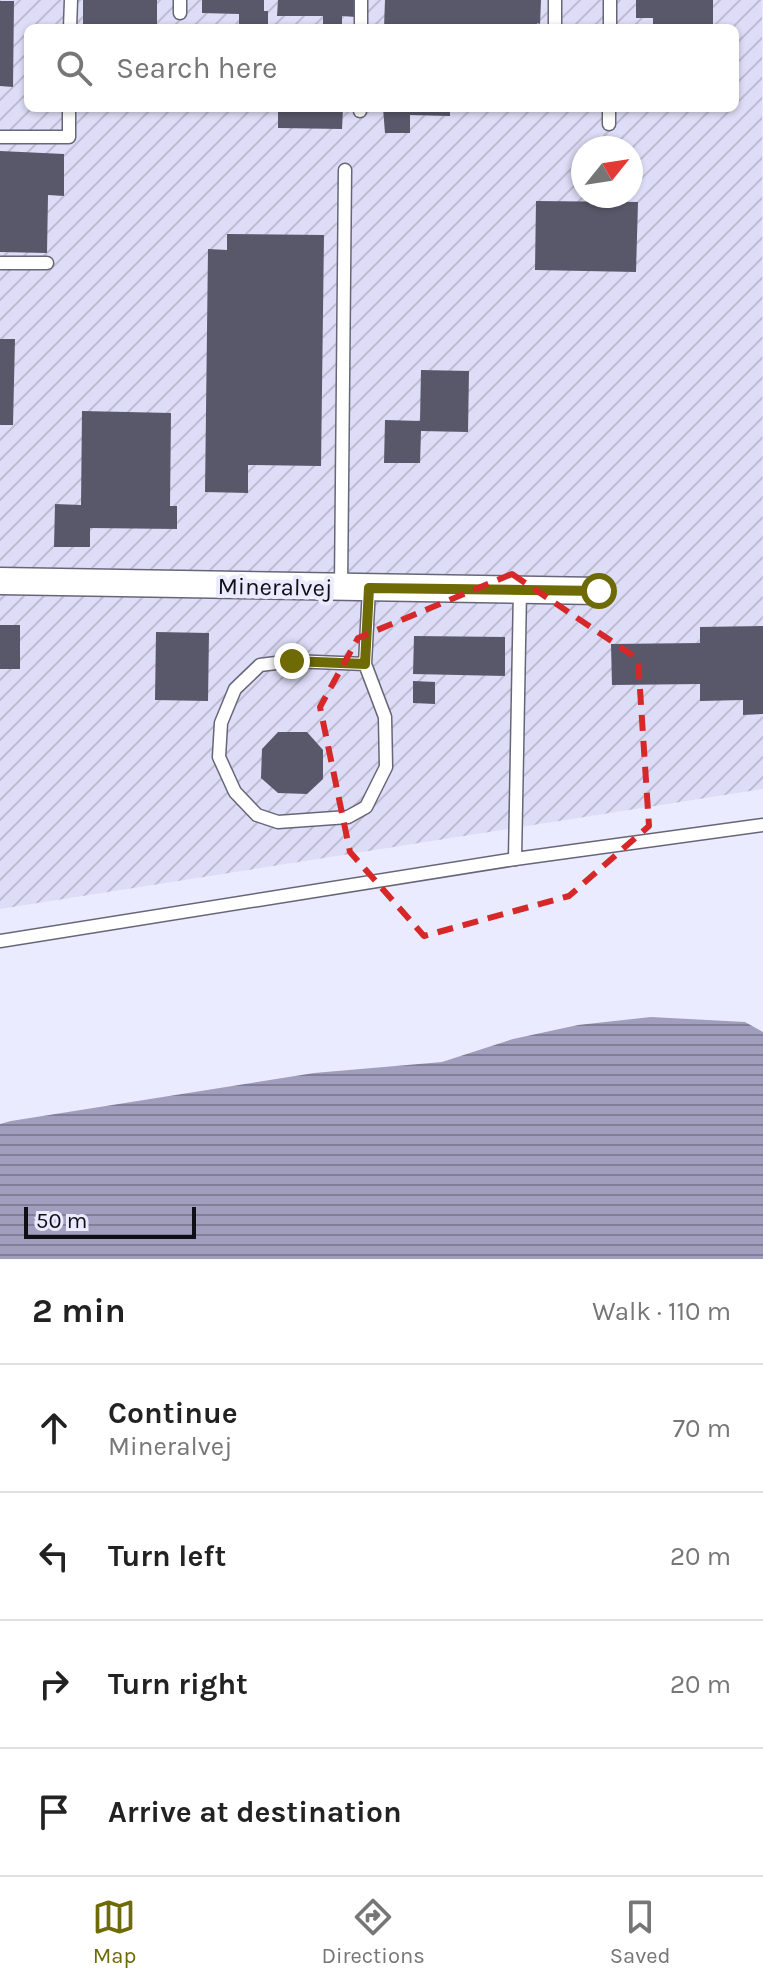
<!DOCTYPE html>
<html lang="en">
<head>
<meta charset="utf-8">
<style>
	:root { --surface:#fff; --page:#f2f2f2; --text:#222; --muted:#767676; --line:#e0e0e0; --accent:#6e6b07 }
	body { margin:0; font-family:Karla,sans-serif; background:var(--page); color:var(--text) }
	.compass { position:absolute; left:571px; top:136px; width:72px; height:72px; border-radius:50%; background:var(--surface); box-shadow:0 2px 6px #0004; rotate:60deg }
	.scale { position:absolute; left:24px; bottom:20px; width:172px; box-sizing:border-box; padding-left:8px; border:4px solid #100f16; border-top:0; font-size:22px; line-height:28px; white-space:nowrap; color:#100f16; -webkit-text-stroke:6px #ebebff; paint-order:stroke }
	.stop { position:absolute; width:24px; height:24px; margin:-18px; border:6px solid #6e6b07; border-radius:50%; background:#fff }
	.stop.end { background:#6e6b07; border-color:#fff; box-shadow:0 2px 8px #0008 }
	.list { margin:0; padding:0; list-style:none }
	h2 { display:flex; justify-content:space-between; align-items:center; height:104px; margin:0; padding:0 32px; font-size:34px }
	h2 small { font-size:26px; font-weight:400; color:var(--muted) }
	.list li { display:grid; grid-template-columns:52px 1fr auto; gap:24px; align-items:center; box-sizing:border-box; height:128px; padding:0 32px; border-top:2px solid var(--line) }
	.list b { display:block; font-size:30px; white-space:nowrap }
	.list p { margin:0; font-size:26px; white-space:nowrap; color:var(--muted) }
	.list em { font-size:26px; font-style:normal; color:var(--muted) }
	.icon { flex:none; width:44px; height:44px; fill:none; stroke:currentColor; stroke-width:2; stroke-linecap:round; stroke-linejoin:round }
	.map { position:relative; flex:none; width:763px; height:1259px; overflow:hidden }
	.search { position:absolute; background:var(--surface); box-shadow:0 2px 6px #0004; left:24px; right:24px; top:24px; height:88px; display:flex; align-items:center; gap:20px; box-sizing:border-box; padding:0 28px; border-radius:12px; color:var(--muted); font-size:30px }
	.sheet { height:616px; background:var(--surface) }
	nav { display:flex; justify-content:space-around; align-items:center; box-sizing:border-box; height:112px; border-top:2px solid var(--line); background:var(--surface); font-size:22px; color:var(--muted) }
	nav a { display:grid; justify-items:center; gap:4px }
	nav .on { color:var(--accent) }
	.map>svg:first-child { display:block }
</style>
</head>
<body>
<div class="map">
<svg width="763" height="1259" viewBox="0 0 763 1259">
	<defs>
		<pattern id="industrial-furrows" width="10" height="10" patternUnits="userSpaceOnUse" patternTransform="scale(2)"><rect width="10" height="10" fill="#deddf7"/><path d="M-1 1l2-2M0 10L10 0M9 11l2-2" fill="none" stroke="#bdbcd3"/></pattern>
		<pattern id="water-rules" width="6" height="5" patternUnits="userSpaceOnUse" patternTransform="scale(2)"><rect width="6" height="5" fill="#a09ebc"/><path d="M0 2.5h6" fill="none" stroke="#817f98"/></pattern>
	</defs>
	<rect width="100%" height="100%" fill="#ebebff"/>
	<path fill="url(#industrial-furrows)" fill-rule="evenodd" d="M0 0H762L763 789 0 909ZM28 28H735V108H28ZM583 148H631V196H583Z"/>
	<polygon fill="url(#water-rules)" points="651,1017 745,1022 763,1032 763,1259 0,1259 0,1124 11,1121 314,1073 442,1062 513,1039 578,1025"/>
	<g fill="#59586a">
		<rect x="83" y="0" width="74" height="28"/>
		<polygon points="202,0 264,0 264,11 268,11 268,28 239,28 239,14 202,13"/>
		<polygon points="278,0 356,0 356,17 342,16 342,28 323,28 323,16 277,16"/>
		<polygon points="385,0 541,0 540,24 537,23 537,28 384,28"/>
		<polygon points="636,0 713,0 713,28 653,28 653,18 636,18"/>
		<polygon points="0,1 14,1 13,87 0,86"/>
		<polygon points="278,108 343,108 342,129 278,128"/>
		<polygon points="383,108 450,108 450,116 410,115 410,133 385,133"/>
		<polygon points="0,151 64,154 64,196 48,195 47,253 0,252"/>
		<polygon points="536,201 638,202 636,272 535,270"/>
		<polygon points="227,234 324,235 321,466 248,465 248,493 205,492 208,249 227,250"/>
		<polygon points="0,339 15,339 13,425 0,425"/>
		<polygon points="421,370 469,371 468,432 421,431 420,463 384,463 385,420 420,421"/>
		<polygon points="82,411 171,413 170,506 177,506 177,529 90,528 90,547 54,547 55,504 81,505"/>
		<rect x="0" y="625" width="20" height="44"/>
		<polygon points="763,626 763,714 743,715 743,700 700,701 700,684 612,685 611,644 700,643 700,627"/>
		<polygon points="156,632 209,633 208,701 155,700"/>
		<polygon points="414,636 505,637 505,676 413,674"/>
		<polygon points="413,681 435,682 435,704 413,703"/>
		<polygon points="278,732 307,732 323,750 323,779 307,794 278,793 261,778 262,749"/>
	</g>
	<g fill="none" stroke-linecap="round" stroke-linejoin="round">
		<defs>
			<g id="lane">
				<polyline points="180,13 180,0"/>
				<polyline points="70,28 71,0"/>
				<polyline points="361,28 361,0"/>
				<polyline points="555,28 555,0"/>
				<polyline points="610,28 610,0"/>
				<polyline points="360,111 360,108"/>
				<polyline points="609,124 609,108"/>
				<polyline points="0,137 69,137 69,108"/>
				<polyline points="0,263 47,263"/>
				<polyline points="341,588 345,170"/>
				<polyline points="520,590 515,859 763,825"/>
				<polyline points="365,664 292,661 260,665 235,689 221,723 219,757 235,792 257,815 278,822 348,817 366,807 386,767 385,717 365,664 369,588"/>
				<polyline points="0,941 515,859"/>
			</g>
			<polyline id="street" points="0,581 599,591"/>
		</defs>
		<use href="#lane" stroke="#676678" stroke-width="15"/>
		<use href="#street" stroke="#676678" stroke-width="29"/>
		<use href="#lane" stroke="#fff" stroke-width="12"/>
		<use href="#street" stroke="#fff" stroke-width="26"/>
	</g>
	<g fill="none" stroke-linecap="round" stroke-linejoin="round">
		<polyline stroke="#6e6b07" stroke-width="10" points="292,661 365,664 369,588 599,591"/>
	</g>
	<path fill="none" stroke="#d62828" stroke-width="6" stroke-dasharray="16 10" stroke-linejoin="round" d="M512 574 638 659 649 826 569 896 424 936 350 852 320 707 358 638Z"/>
	<g text-anchor="middle" stroke-width="8" stroke-linejoin="round" paint-order="stroke">
		<g font-size="24" fill="#100f16" stroke="#ebebff">
			<text transform="translate(275 587) rotate(1)" y="8">Mineralvej</text>
		</g>
	</g>
</svg>
<svg class="compass" viewBox="-18 -18 36 36"><path d="M0-13l5 13h-10z" fill="#e53935"/><path d="M0 13l5-13h-10z" fill="#767676"/></svg>
<div class="scale">50 m</div>
<div class="stop" style="left:599px;top:591px"></div>
<div class="stop end" style="left:292px;top:661px"></div>
<div class="search"><svg class="icon" aria-label="search" viewBox="0 0 24 24"><circle cx="10" cy="10" r="6"/><path d="M15 15l6 6"/></svg>Search here</div>
</div>
<section class="sheet">
<h2>2 min<small>Walk · 110 m</small></h2>
<ul class="list">
<li><svg class="icon" aria-label="ahead" viewBox="0 0 24 24"><path d="M12 20V5M6 11l6-6 6 6"/></svg><div><b>Continue</b><p>Mineralvej</p></div><em>70 m</em></li>
<li><svg class="icon" aria-label="left" viewBox="0 0 24 24"><path d="M17 20v-9H6M10 6l-5 5 5 5"/></svg><div><b>Turn left</b></div><em>20 m</em></li>
<li><svg class="icon" aria-label="right" viewBox="0 0 24 24"><path d="M7 20v-9h11M14 6l5 5-5 5"/></svg><div><b>Turn right</b></div><em>20 m</em></li>
<li><svg class="icon" aria-label="arrive" viewBox="0 0 24 24"><path d="M6 21V4h12l-3 4 3 4H6"/></svg><div><b>Arrive at destination</b></div></li>
</ul>
</section>
<nav>
<a class="on"><svg class="icon" aria-label="map" viewBox="0 0 24 24"><path d="M3 6l6-2 6 2 6-2v14l-6 2-6-2-6 2zM9 4v14M15 6v14"/></svg>Map</a>
<a><svg class="icon" aria-label="directions" viewBox="0 0 24 24"><path d="M12 3l9 9-9 9-9-9zM9 14v-3h6M13 9l2 2-2 2"/></svg>Directions</a>
<a><svg class="icon" aria-label="saved" viewBox="0 0 24 24"><path d="M7 4h10v16l-5-4-5 4z"/></svg>Saved</a>
</nav>
</body>
</html>
